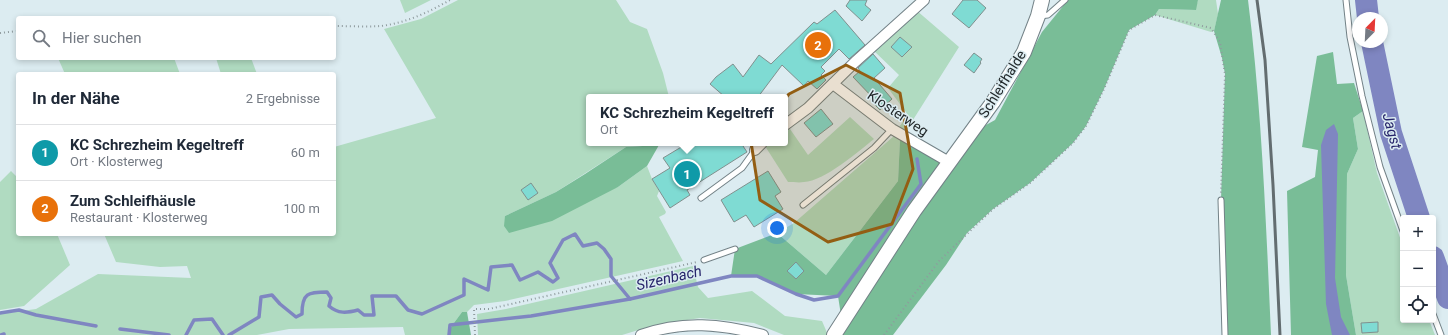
<!DOCTYPE html>
<html lang="de">
<head>
<meta charset="utf-8">
<style>
	:root { --surface:#fff; --page:#f6f6f7; --text:#1f2937; --muted:#747a83; --line:#e0e1e3; --accent:#0f766e }
	body { margin:0; font-family:Roboto,sans-serif; background:var(--page); color:var(--text) }
	.controls { position:absolute; right:12px; bottom:12px; display:grid; overflow:hidden; border-radius:4px; box-shadow:0 2px 6px #0003 }
	.controls button { width:36px; height:36px; display:grid; place-items:center; padding:0; border:0; border-bottom:1px solid var(--line); background:var(--surface); color:var(--text); font:20px sans-serif }
	.compass { position:absolute; left:1352px; top:12px; width:36px; height:36px; border-radius:50%; background:var(--surface); box-shadow:0 2px 6px #0003; rotate:24deg }
	.you { position:absolute; left:777px; top:228px; width:14px; height:14px; margin:-10px; border:3px solid #fff; border-radius:50%; background:#1a73e8; box-shadow:0 0 0 6px #1a73e833 }
	.badge { display:grid; place-items:center; width:26px; height:26px; border-radius:50%; background:var(--accent); color:#fff; font-size:13px; font-weight:700 }
	.pin { position:absolute; translate:-50% -50%; border:2px solid #fff; box-shadow:0 1px 4px #0006 }
	.popup { position:absolute; left:586px; top:94px; width:202px; height:52px; box-sizing:border-box; display:grid; place-content:center; border-radius:4px; background:var(--surface); filter:drop-shadow(0 1px 3px #0005); font-size:13px; white-space:nowrap; color:var(--muted) }
	.popup b { font-size:15px; color:var(--text) }
	.popup::after { content:''; position:absolute; left:50%; top:100%; margin-left:-8px; border:8px solid transparent; border-top-color:var(--surface) }
	.list { margin:0; padding:0; list-style:none }
	h2 { display:flex; justify-content:space-between; align-items:center; height:52px; margin:0; padding:0 16px; font-size:17px }
	h2 small { font-size:13px; font-weight:400; color:var(--muted) }
	.list li { display:grid; grid-template-columns:26px 1fr auto; gap:12px; align-items:center; box-sizing:border-box; height:56px; padding:0 16px; border-top:1px solid var(--line) }
	.list b { display:block; font-size:15px; white-space:nowrap }
	.list p { margin:0; font-size:13px; white-space:nowrap; color:var(--muted) }
	.list em { font-size:13px; font-style:normal; color:var(--muted) }
	.icon { flex:none; width:22px; height:22px; fill:none; stroke:currentColor; stroke-width:2; stroke-linecap:round; stroke-linejoin:round }
	.map { position:relative; flex:none; width:1448px; height:335px; overflow:hidden }
	.search { position:absolute; background:var(--surface); box-shadow:0 2px 6px #0003; left:16px; top:16px; width:320px; height:44px; display:flex; align-items:center; gap:10px; box-sizing:border-box; padding:0 14px; border-radius:4px; color:var(--muted); font-size:15px }
	.panel { position:absolute; background:var(--surface); box-shadow:0 2px 6px #0003; left:16px; top:72px; width:320px; height:164px; border-radius:4px }
	.map>svg:first-child { display:block }
</style>
</head>
<body>
<div class="map">
<svg width="1448" height="335" viewBox="0 0 1448 335">
	<rect width="100%" height="100%" fill="#dcecf1"/>
	<g fill="#b0dbc1">
		<polygon points="400,0 431,0 405,13"/>
		<polygon points="458,0 616,0 630,22 647,29 663,73 669,97 589,97 589,143 660,143 659,145 626,147 556,192 505,216 618,187 647,166 652,179 659,191 657,196 666,212 665,214 659,217 683,261 505,301 474,305 467,312 462,312 451,327 448,335 405,335 403,327 289,329 257,335 0,335 0,314 36,309 98,274 191,278 187,266 160,267 116,262 104,234 334,234 334,147 436,118 384,29 421,19"/>
		<polygon points="1198,0 1216,0 1218,14 1214,31 1211,32 1155,15 1159,9 1195,10"/>
		<polygon points="916,10 959,47 906,131 899,127 908,115 888,88 899,75 872,49"/>
		<polygon points="58,58 174,58 180,74 65,74"/>
		<polygon points="216,58 251,58 257,74 221,74"/>
		<polygon points="1363,111 1377,173 1403,246 1403,320 1429,320 1435,335 1356,335 1346,275 1347,174 1358,149 1353,118"/>
		<path d="M850 117 874 139C858 152 824 181 804 182 799 183 794 182 788 182L765 146 770 143H785V132L790 129 808 155Z"/>
		<polygon points="894,136 900,139 898,181 826,275 777,233 794,223"/>
		<polygon points="11,171 18,178 18,234 57,234 70,265 24,306 0,310 0,182"/>
		<polygon points="693,266 698,287 708,298 752,291 785,316 822,321 828,335 784,335 754,323 700,318 655,325 622,335 478,335 477,314 506,309"/>
	</g>
	<g fill="#79bd97">
		<polygon points="1068,0 1198,0 1196,10 1159,9 1155,15 1129,30 1104,89 1086,126 1073,143 1030,183 993,209 967,233 946,265 893,335 839,335 919,212 977,130 995,120 1042,32"/>
		<path d="M1221 0H1248C1262 111 1266 223 1271 335H1225L1221 200 1225 74 1222 58 1214 31Z"/>
		<polygon points="1333,52 1337,84 1354,83 1363,111 1353,118 1358,149 1347,174 1346,275 1356,335 1291,335 1287,191 1315,177 1318,150 1302,147 1317,56"/>
		<polygon points="900,139 949,162 842,322 838,296 796,294 757,276 731,276 735,249 777,233 826,275 898,181"/>
		<polygon points="659,145 647,166 618,187 552,221 509,233 504,226 505,216 556,192 585,174 626,147"/>
		<polygon points="462,312 467,312 471,335 448,335 451,327"/>
	</g>
	<polygon fill="#7f86c1" points="1334,124 1338,134 1335,278 1341,317 1350,335 1332,335 1326,304 1321,145 1326,130"/>
	<g fill="none" stroke-linecap="round" stroke-linejoin="round">
		<g stroke="#7f86c1" stroke-width="3.5">
			<polyline points="0,313 19,310 36,315 96,326"/>
			<polyline points="120,329 169,335"/>
			<polyline points="1,335 4,334 4,335"/>
			<polyline points="186,335 194,320 212,319 223,335"/>
			<path d="M229 335 259 317 261 297 272 295 280 304 296 317 302 314C302 293 308 292 327 292L331 298 329 306C338 314 347 313 358 310L364 315H374L372 296H396L408 310 422 314 464 295V279L488 290 491 267 512 265 520 280 538 272 553 282 558 278 550 263 563 240 575 234 583 246 597 243 604 249 611 259V276L630 299 731 276H757L796 294 814 300 838 296 921 184 917 159"/>
			<polyline points="449,335 450,325 531,316 630,299"/>
		</g>
		<g stroke="#7f86c1" stroke-width="22">
			<polyline points="1366,0 1368,18"/>
			<polyline points="1372,42 1391,133 1419,218"/>
			<polyline points="1433,257 1448,298"/>
		</g>
	</g>
	<g fill="#7fdbd3" stroke="#80908e">
		<polygon points="850,0 867,0 865,5 871,10 862,21 846,6"/>
		<polygon points="963,0 977,0 986,8 969,28 952,14"/>
		<polygon points="835,10 865,45 849,59 839,49 821,67 825,71 821,75 826,80 817,89 808,81 804,86 782,65 758,97 725,97 710,84 716,77 733,64 743,77 759,55 771,64 814,22 817,24"/>
		<polygon points="900,37 912,47 902,57 891,47"/>
		<polygon points="974,53 982,59 980,62 981,63 974,73 964,65"/>
		<polygon points="873,54 885,68 874,78 892,99 880,110 872,102 875,100 853,77 860,71 858,68"/>
		<polygon points="821,109 833,124 816,137 804,123"/>
		<polygon points="688,143 741,143 747,152 687,190 690,195 670,208 652,179 670,168 663,158"/>
		<polygon points="768,171 781,192 775,196 783,209 754,227 746,215 734,222 721,200"/>
		<polygon points="531,183 538,193 528,200 521,190"/>
		<polygon points="796,262 804,271 796,279 787,271"/>
		<polygon points="1378,322 1378,332 1362,333 1361,323"/>
	</g>
	<g fill="none" stroke-linecap="round" stroke-linejoin="round">
		<defs>
			<g id="service">
				<polyline points="1346,0 1350,37 1362,96 1380,167 1403,231"/>
				<polyline points="1039,16 1048,15 1065,0"/>
				<polyline points="701,198 742,168 755,150"/>
				<polyline points="1221,200 1225,335"/>
				<polyline points="803,205 874,148 892,129"/>
				<polyline points="704,260 735,249"/>
				<polyline points="1433,314 1441,335"/>
			</g>
			<g id="minor">
				<polyline points="833,84 892,129 949,162"/>
				<polyline points="785,125 808,108 855,62 924,0"/>
				<polyline points="755,150 762,143"/>
				<path d="M641 335C683 320 721 324 763 335"/>
			</g>
			<polyline id="secondary" points="834,335 914,211 993,102 1024,52 1038,16 1042,0"/>
		</defs>
		<use href="#service" stroke="#738287" stroke-width="7"/>
		<use href="#minor" stroke="#738287" stroke-width="12"/>
		<use href="#secondary" stroke="#738287" stroke-width="16"/>
		<g stroke="#8f9b9e" stroke-width="2" stroke-dasharray="1 3" stroke-linecap="butt">
			<path d="M334 26C349 26 366 27 381 26 406 23 429 12 450 0"/>
			<polyline points="0,33 18,31"/>
			<polyline points="475,335 474,309 489,309 697,262"/>
			<polyline points="884,335 939,261 993,209 1030,183 1073,143 1086,126 1104,89 1129,30 1155,15 1211,28 1220,42 1225,74 1221,193"/>
		</g>
		<use href="#service" stroke="#fff" stroke-width="5"/>
		<use href="#minor" stroke="#fff" stroke-width="10"/>
		<use href="#secondary" stroke="#fff" stroke-width="14"/>
		<polyline stroke="#636d70" stroke-width="3" points="1257,0 1265,60 1273,185 1280,335"/>
	</g>
	<path fill="#935e13" fill-opacity="0.2" stroke="#935e13" stroke-width="3" stroke-linejoin="round" d="M846 65 900 93 913 169 892 224 828 242 760 200 751 142 789 94Z"/>
	<g text-anchor="middle" stroke-width="3" stroke-linejoin="round" paint-order="stroke">
		<g font-size="14" fill="#22282a" stroke="#dcecf1">
			<text transform="translate(1002 84) rotate(-58)" y="5">Schleifhalde</text>
			<text transform="translate(898 113) rotate(34)" y="5">Klosterweg</text>
		</g>
		<g font-size="15" font-style="italic" fill="#27256b" stroke="#dcecf1">
			<text transform="translate(1392 131) rotate(75)" y="5">Jagst</text>
			<text transform="translate(669 278) rotate(-13)" y="5">Sizenbach</text>
		</g>
	</g>
</svg>
<div class="controls">
<button>+</button>
<button>−</button>
<button><svg class="icon" aria-label="locate" viewBox="0 0 24 24"><circle cx="12" cy="12" r="6"/><path d="M12 2v4M12 18v4M2 12h4M18 12h4"/></svg></button>
</div>
<svg class="compass" viewBox="-18 -18 36 36"><path d="M0-13l5 13h-10z" fill="#e53935"/><path d="M0 13l5-13h-10z" fill="#747a83"/></svg>
<div class="you"></div>
<div class="pin badge" style="left:687px;top:174px;background:#0f9aa8">1</div>
<div class="popup"><b>KC Schrezheim Kegeltreff</b>Ort</div>
<div class="pin badge" style="left:818px;top:45px;background:#e8710a">2</div>
<div class="search"><svg class="icon" aria-label="search" viewBox="0 0 24 24"><circle cx="10" cy="10" r="6"/><path d="M15 15l6 6"/></svg>Hier suchen</div>
<section class="panel">
<h2>In der Nähe<small>2 Ergebnisse</small></h2>
<ul class="list">
<li><span class="badge" style="background:#0f9aa8">1</span><div><b>KC Schrezheim Kegeltreff</b><p>Ort · Klosterweg</p></div><em>60 m</em></li>
<li><span class="badge" style="background:#e8710a">2</span><div><b>Zum Schleifhäusle</b><p>Restaurant · Klosterweg</p></div><em>100 m</em></li>
</ul>
</section>
</div>
</body>
</html>
